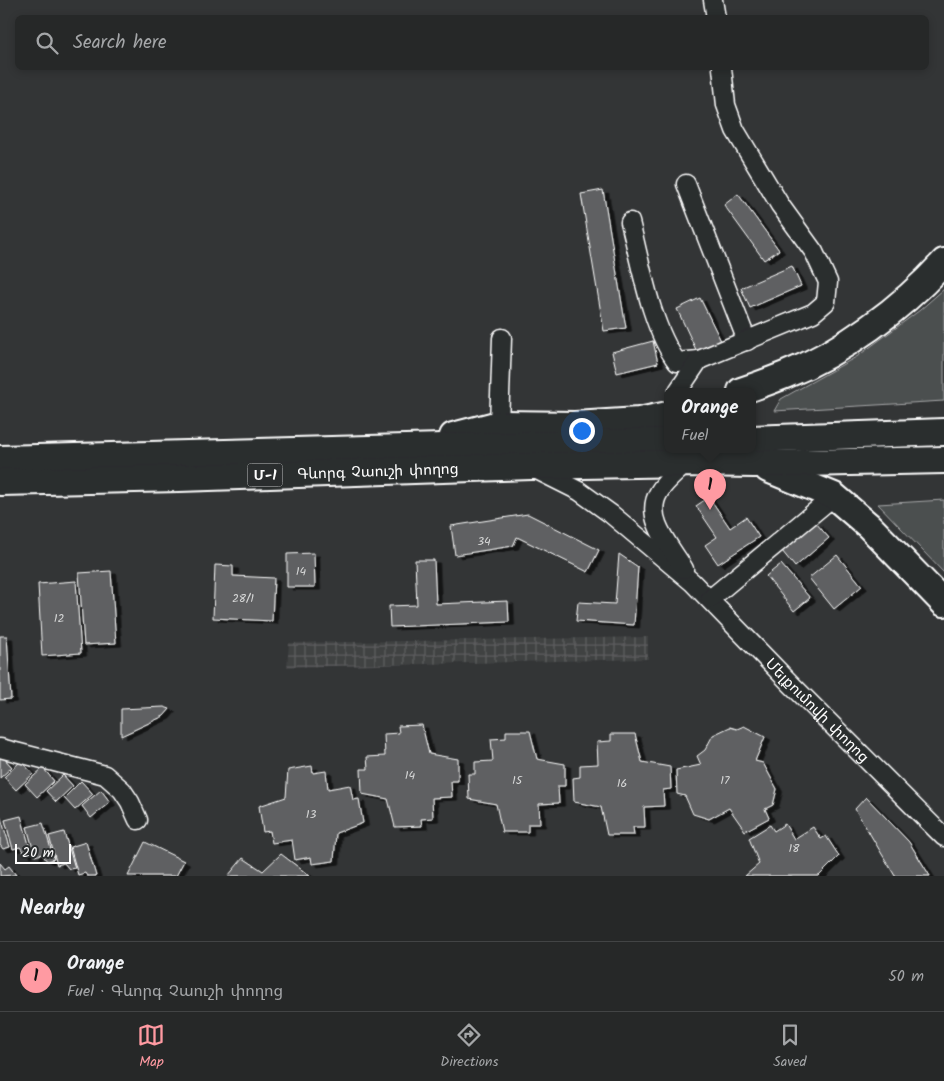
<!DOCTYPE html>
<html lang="en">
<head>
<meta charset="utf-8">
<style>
	:root { --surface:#262828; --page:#323434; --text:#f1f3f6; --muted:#a4a6a8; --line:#424445; --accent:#ff9aa2 }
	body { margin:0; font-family:Kalam,"Noto Sans Armenian",sans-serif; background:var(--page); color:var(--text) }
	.scale { position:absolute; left:15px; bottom:12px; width:56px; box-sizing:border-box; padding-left:5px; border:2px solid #fff; border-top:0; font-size:14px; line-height:18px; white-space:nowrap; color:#fff; -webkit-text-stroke:4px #2a2d2e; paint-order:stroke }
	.you { position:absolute; left:581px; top:430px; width:18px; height:18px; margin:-12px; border:4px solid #fff; border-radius:50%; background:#1a73e8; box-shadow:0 0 0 8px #1a73e833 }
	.badge { display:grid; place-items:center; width:32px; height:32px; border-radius:50%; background:var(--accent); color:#111; font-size:16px; font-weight:700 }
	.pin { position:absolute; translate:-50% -41px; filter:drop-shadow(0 1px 2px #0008) }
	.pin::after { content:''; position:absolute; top:26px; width:18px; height:15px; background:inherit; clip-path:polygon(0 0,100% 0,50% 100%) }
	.popup { position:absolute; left:664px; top:388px; width:92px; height:65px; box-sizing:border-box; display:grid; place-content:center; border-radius:8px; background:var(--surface); filter:drop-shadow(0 1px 4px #0005); font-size:16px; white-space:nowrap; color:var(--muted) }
	.popup b { font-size:19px; color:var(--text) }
	.popup::after { content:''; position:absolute; left:50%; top:100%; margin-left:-10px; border:10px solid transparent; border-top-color:var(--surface) }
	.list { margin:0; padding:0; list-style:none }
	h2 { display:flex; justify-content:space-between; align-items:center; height:65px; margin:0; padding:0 20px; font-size:21px }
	h2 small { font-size:16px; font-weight:400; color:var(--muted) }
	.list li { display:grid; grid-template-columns:32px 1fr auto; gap:15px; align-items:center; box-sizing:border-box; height:70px; padding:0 20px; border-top:1px solid var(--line) }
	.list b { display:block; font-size:19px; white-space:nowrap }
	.list p { margin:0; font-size:16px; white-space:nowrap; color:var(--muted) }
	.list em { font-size:16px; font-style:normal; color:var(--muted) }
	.icon { flex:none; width:28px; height:28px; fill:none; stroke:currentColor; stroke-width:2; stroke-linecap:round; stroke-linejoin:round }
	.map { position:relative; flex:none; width:944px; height:876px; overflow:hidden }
	.search { position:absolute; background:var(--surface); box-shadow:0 2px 8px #0003; left:15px; right:15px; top:15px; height:55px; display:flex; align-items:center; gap:12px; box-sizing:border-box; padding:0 18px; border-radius:8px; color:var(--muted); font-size:19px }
	.sheet { height:135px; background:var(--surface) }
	nav { display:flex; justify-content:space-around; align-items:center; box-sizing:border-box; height:70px; border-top:1px solid var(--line); background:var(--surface); font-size:14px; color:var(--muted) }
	nav a { display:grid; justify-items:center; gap:2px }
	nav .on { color:var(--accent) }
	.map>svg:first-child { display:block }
</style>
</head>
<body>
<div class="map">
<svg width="944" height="876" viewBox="0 0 944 876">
	<defs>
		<pattern id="industrial-grid" width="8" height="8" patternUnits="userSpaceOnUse" patternTransform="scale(1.25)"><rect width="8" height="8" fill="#404243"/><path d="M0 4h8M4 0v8" fill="none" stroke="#5d5e5f"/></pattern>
		<filter id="shadow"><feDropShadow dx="5.5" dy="3" stdDeviation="0" flood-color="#0009"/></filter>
	</defs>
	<rect width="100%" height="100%" fill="#333536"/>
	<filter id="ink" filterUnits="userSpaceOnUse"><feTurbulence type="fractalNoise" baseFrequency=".02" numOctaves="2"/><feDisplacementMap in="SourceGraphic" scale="10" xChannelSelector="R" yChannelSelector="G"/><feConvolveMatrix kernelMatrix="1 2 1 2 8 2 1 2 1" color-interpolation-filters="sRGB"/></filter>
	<g filter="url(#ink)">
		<polygon fill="url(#industrial-grid)" points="648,637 648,659 287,667 289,643"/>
		<g fill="#4c4f50" stroke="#a6a7a8">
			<polygon points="944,289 944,401 774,411 781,399 858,356 920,310"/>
			<polygon points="944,500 944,573 878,504"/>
		</g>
		<g fill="#5f6162" stroke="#fff" filter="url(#shadow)">
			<polygon points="603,190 626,328 604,331 581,194"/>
			<polygon points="738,194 779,250 764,260 724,205"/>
			<polygon points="792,266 801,286 750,308 741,288"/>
			<polygon points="700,298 721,341 697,352 677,309"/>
			<polygon points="653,341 658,363 617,373 612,352"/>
			<polygon points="709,497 730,528 746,517 759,537 718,564 705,545 717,537 696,506"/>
			<polygon points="528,514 599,550 588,572 517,537 513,546 455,555 451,526"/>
			<polygon points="816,523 829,538 795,567 782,551"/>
			<polygon points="314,553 315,587 287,587 287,554"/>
			<polygon points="619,554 638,567 634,625 576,621 578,602 615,604"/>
			<polygon points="837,555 862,586 834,609 809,578"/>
			<polygon points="415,560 434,560 436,604 508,601 509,622 390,627 389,606 417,605"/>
			<polygon points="781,564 810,598 794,611 766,576"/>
			<polygon points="215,565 233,566 233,576 274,578 272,621 213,618"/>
			<polygon points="111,571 116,643 84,645 79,573"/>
			<polygon points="76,581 81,653 42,656 38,584"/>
			<polygon points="0,636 7,636 11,699 0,700"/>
			<polygon points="164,707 170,709 164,716 121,736 121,709"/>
			<polygon points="422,725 429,754 458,759 458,781 451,781 452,797 432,798 433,818 421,819 422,826 395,827 388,799 362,794 361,769 368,769 367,757 385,756 384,734 399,733 398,726"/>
			<polygon points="744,726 765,737 755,761 763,763 777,789 773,805 765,809 769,818 745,831 729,808 709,819 693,814 685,796 677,794 676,770 701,765 697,756 705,750 713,735 730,727 737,729"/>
			<polygon points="506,731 530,731 537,759 565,764 565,786 558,786 559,803 539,804 540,824 528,824 528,832 502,832 496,804 469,799 468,774 475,774 475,762 493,761 491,739 506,738"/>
			<polygon points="611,734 635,734 642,762 670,767 671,789 663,790 664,806 644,807 645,827 633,827 634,835 607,835 601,807 574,802 573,778 580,777 580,765 598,764 597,742 611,741"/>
			<polygon points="0,754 12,767 0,778"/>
			<polygon points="21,761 33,774 16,790 4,777"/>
			<polygon points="312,766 313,773 326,771 328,789 350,785 353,800 359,799 363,823 336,833 334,861 312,864 311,857 295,860 292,840 272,843 270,831 263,832 259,806 286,797 288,770"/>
			<polygon points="43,768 54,781 37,797 25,784"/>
			<polygon points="63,775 73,786 56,802 46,791"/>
			<polygon points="81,781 93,794 75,810 64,798"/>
			<polygon points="101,790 110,802 91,818 82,806"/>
			<polygon points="866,797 909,842 930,876 895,876 855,809"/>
			<polygon points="0,815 10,847 3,849 0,845"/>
			<polygon points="21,816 31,852 25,854 20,847 13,849 5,820"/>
			<polygon points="43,823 54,859 47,861 42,854 35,856 27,827"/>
			<polygon points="785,824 794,839 813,827 821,839 826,836 839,856 819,876 745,876 759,864 749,838 770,825 774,831"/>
			<polygon points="64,832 75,868 69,869 64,863 57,865 49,836"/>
			<polygon points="86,842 96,876 87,876 85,873 78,875 70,847"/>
			<polygon points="145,842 184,861 176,876 128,876"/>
			<polygon points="281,854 310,876 228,876 243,858 263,871"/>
			<polygon points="0,863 5,869 9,866 16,875 0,876"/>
		</g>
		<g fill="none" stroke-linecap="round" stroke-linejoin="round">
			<defs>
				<g id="minor">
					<polyline points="713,0 716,18"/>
					<polyline points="686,184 747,341"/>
					<path d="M630 222C641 265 651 327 677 362L699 360"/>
					<polyline points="678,391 699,360 813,313 826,302 828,282 814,252 780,205 735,130 726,105 722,68"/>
					<polyline points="499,424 502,338"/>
					<path id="s1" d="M533 468 579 491 611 514 692 582 791 684 944 837"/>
					<path d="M684 569C671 547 643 518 659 492 665 481 678 472 686 463"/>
					<polyline points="710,599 834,496"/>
					<polyline points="0,748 105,775 122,790 130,802 138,820"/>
				</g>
				<g id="highway">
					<path d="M741 391C756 386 770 381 785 375 843 352 902 308 944 262"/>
					<polyline points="453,436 499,424 575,425 639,421 668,415"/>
					<polyline points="752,439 944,432"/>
					<polyline points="0,459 668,441"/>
					<polyline points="768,469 834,496 869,526 944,603"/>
					<path id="s2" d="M0 482 179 478 531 466 686 463 755 464 944 460"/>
				</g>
			</defs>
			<use href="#minor" stroke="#fff" stroke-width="21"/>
			<use href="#highway" stroke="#fff" stroke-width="30"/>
			<use href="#minor" stroke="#2a2d2e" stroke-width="18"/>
			<use href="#highway" stroke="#2a2d2e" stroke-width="26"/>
		</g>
	</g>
	<g text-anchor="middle" stroke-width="4" stroke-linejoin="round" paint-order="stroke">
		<g font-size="12" fill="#d7d8d8">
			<text x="484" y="545">34</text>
			<text x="301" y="575">14</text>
			<text x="243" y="602">28/1</text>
			<text x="59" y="622">12</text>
			<text x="410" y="779">14</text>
			<text x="517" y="784">15</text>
			<text x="725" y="784">17</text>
			<text x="622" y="787">16</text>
			<text x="311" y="818">13</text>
			<text x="794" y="852">18</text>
		</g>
		<rect fill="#2a2d2e" stroke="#bfc0c0" stroke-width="1" x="247.5" y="463.5" width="35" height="23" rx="4"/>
		<g font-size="14" font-weight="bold" fill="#fff">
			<text x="265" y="480">Մ-1</text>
		</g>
		<g font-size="15" fill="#fff" stroke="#2a2d2e">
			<text dy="5" stroke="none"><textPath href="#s2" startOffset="378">Գևորգ Չաուշի փողոց</textPath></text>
			<text dy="5" stroke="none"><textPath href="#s1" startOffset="376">Մելքումովի փողոց</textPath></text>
		</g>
	</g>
</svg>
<div class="scale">20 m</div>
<div class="you"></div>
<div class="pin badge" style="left:710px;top:510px">1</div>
<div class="popup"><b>Orange</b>Fuel</div>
<div class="search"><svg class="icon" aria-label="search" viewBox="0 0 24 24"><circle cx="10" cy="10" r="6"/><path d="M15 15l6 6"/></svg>Search here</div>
</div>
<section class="sheet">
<h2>Nearby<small></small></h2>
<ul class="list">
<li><span class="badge">1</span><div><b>Orange</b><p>Fuel · Գևորգ Չաուշի փողոց</p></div><em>50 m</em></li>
</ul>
</section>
<nav>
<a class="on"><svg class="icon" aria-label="map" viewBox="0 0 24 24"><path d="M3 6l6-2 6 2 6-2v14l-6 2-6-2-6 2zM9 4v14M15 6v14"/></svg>Map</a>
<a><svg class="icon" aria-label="directions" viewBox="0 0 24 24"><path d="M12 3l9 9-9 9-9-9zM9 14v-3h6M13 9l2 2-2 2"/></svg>Directions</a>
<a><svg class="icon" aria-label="saved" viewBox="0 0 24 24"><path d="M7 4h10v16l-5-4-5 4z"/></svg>Saved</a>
</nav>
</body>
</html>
